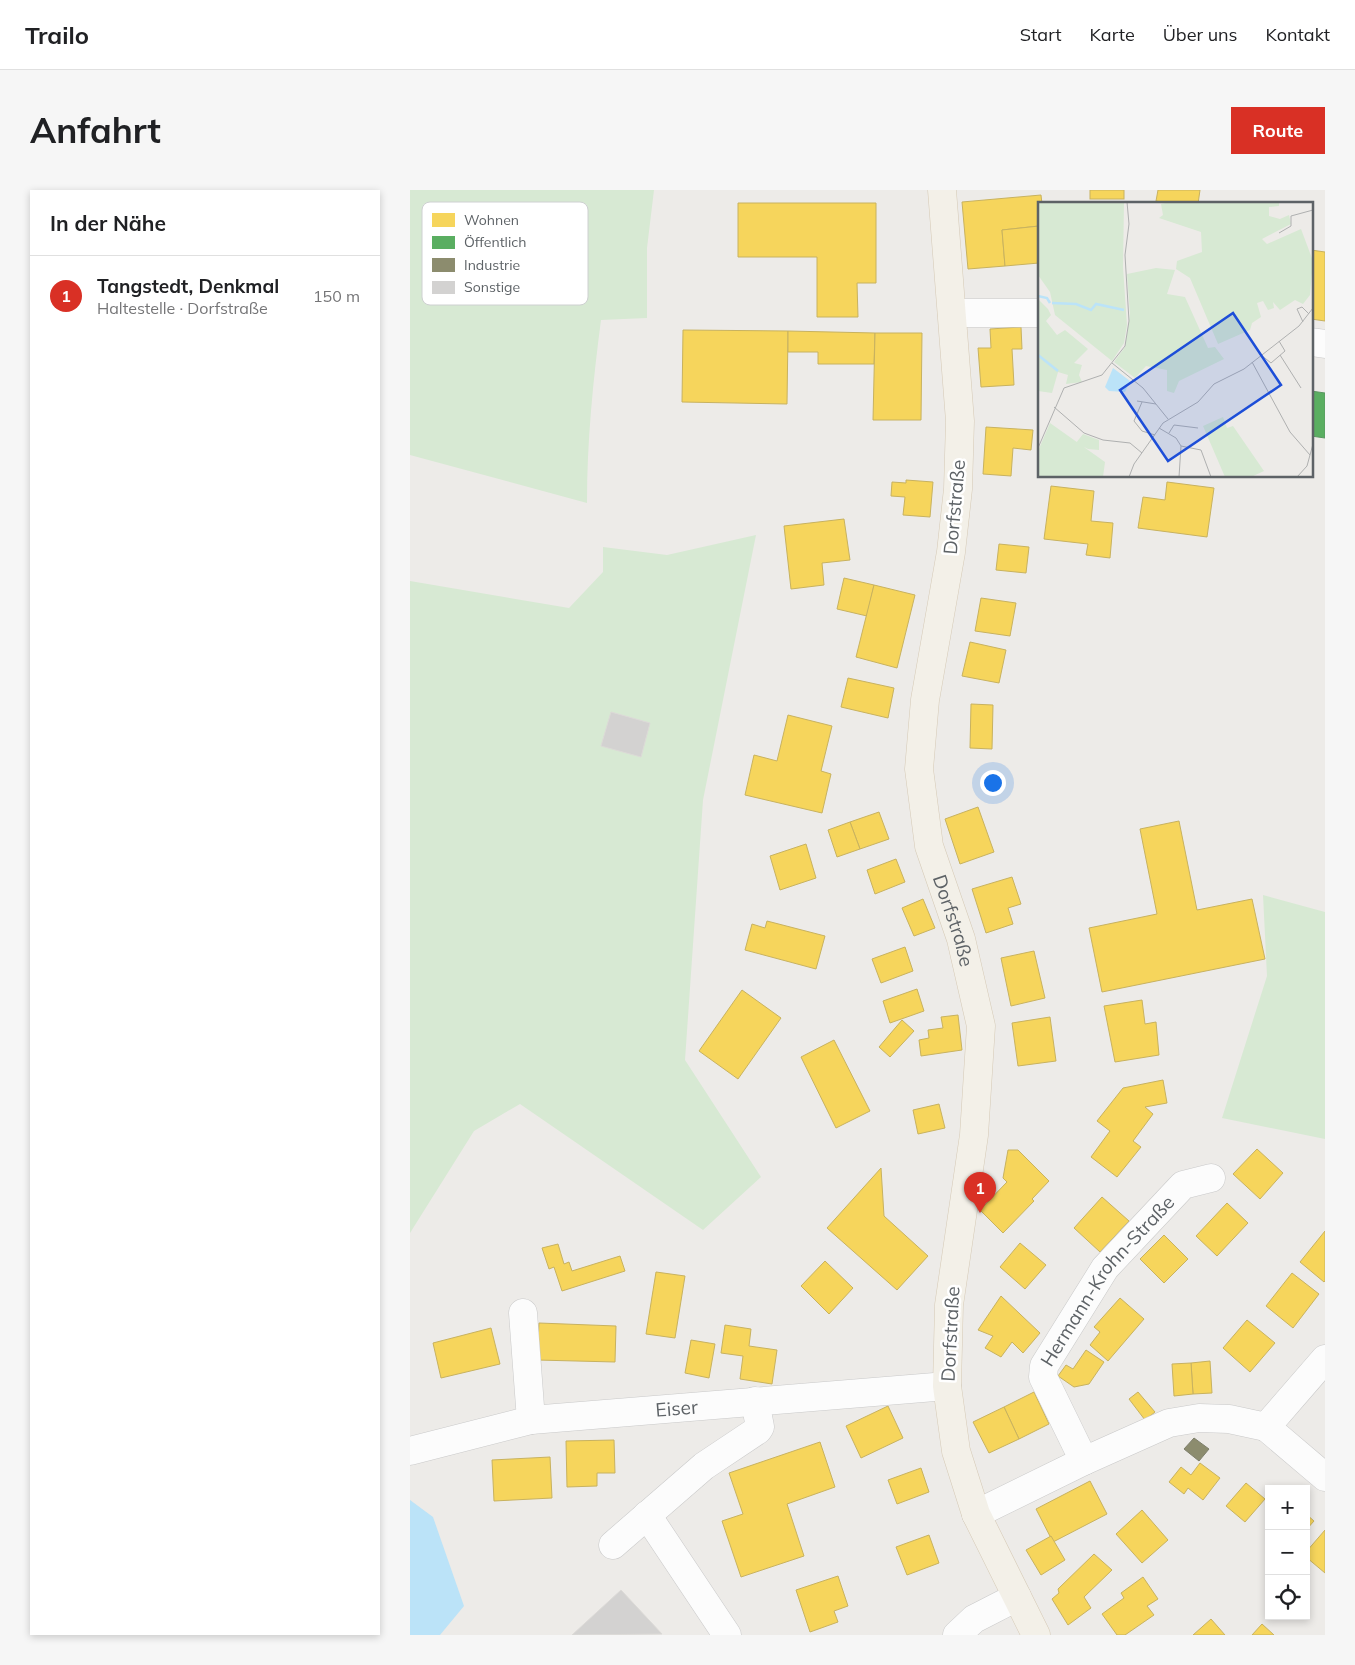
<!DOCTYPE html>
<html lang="de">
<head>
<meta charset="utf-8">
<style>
	:root { --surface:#fff; --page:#f6f6f6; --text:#202124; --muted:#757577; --line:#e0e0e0; --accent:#d93025 }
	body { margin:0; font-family:Mulish,sans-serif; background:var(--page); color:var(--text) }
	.controls { position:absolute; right:15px; bottom:15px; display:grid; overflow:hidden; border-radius:0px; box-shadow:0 2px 8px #0003 }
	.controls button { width:45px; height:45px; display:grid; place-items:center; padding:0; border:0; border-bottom:1px solid var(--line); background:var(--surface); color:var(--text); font:25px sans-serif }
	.you { position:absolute; left:582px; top:592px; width:18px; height:18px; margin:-12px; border:4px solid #fff; border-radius:50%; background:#1a73e8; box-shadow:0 0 0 8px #1a73e833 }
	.badge { display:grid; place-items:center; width:32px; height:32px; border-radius:50%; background:var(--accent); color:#fff; font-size:16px; font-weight:700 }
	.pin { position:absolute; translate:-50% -41px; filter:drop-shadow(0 1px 2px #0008) }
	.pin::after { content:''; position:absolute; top:26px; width:18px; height:15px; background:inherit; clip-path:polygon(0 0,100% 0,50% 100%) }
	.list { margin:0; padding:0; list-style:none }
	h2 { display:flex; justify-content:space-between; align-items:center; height:65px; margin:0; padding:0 20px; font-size:21px }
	h2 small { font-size:16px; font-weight:400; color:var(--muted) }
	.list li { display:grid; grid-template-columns:32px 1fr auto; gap:15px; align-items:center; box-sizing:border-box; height:80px; padding:0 20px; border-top:1px solid var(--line) }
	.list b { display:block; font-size:19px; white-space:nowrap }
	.list p { margin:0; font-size:16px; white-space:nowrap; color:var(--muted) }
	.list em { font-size:16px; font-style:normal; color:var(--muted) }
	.icon { flex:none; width:28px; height:28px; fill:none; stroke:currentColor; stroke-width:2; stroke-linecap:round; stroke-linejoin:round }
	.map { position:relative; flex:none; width:915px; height:1445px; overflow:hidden; border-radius:0px }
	header { display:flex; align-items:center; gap:30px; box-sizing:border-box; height:70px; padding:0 25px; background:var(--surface); border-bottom:1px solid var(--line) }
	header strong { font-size:24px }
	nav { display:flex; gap:28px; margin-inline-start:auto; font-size:18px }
	.intro { display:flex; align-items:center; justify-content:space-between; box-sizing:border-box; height:120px; padding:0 30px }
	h1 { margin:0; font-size:35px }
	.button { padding:12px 22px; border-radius:0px; background:var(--accent); color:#fff; font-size:18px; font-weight:700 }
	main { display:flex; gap:30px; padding:0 30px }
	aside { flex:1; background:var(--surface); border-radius:0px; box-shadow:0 2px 8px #0003 }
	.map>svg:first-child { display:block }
</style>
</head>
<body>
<header>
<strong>Trailo</strong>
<nav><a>Start</a><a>Karte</a><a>Über uns</a><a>Kontakt</a></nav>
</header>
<div class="intro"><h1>Anfahrt</h1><a class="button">Route</a></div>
<main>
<aside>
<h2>In der Nähe<small></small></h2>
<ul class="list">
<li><span class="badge">1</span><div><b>Tangstedt, Denkmal</b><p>Haltestelle · Dorfstraße</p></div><em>150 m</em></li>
</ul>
</aside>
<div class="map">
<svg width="915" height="1445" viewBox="0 0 915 1445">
	<rect width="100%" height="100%" fill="#edebe8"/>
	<g fill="#d7e9d3" fill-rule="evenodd">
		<path d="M0 0H244L237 58V128L191 130C183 191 177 251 177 313L0 265Z"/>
		<path d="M346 345 293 610 275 870 351 987 293 1040 110 914 64 941 0 1043V391L159 418 193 382V357L257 365ZM201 522 240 533 231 566Z"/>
		<polygon points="853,705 915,722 915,949 812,928 857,786"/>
	</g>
	<polygon fill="#bbe3f8" points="0,1310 23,1327 54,1416 30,1445 0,1445"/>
	<g fill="#f6d55c" stroke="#c8b25f">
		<rect x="680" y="0" width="34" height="9"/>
		<polygon points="748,0 790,0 788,14 762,14 746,11"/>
		<polygon points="631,5 632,14 629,14 629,36 592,40 595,76 558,79 552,12"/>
		<polygon points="328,13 466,13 466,93 447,93 448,127 407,127 407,67 328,67"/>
		<polygon points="629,36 629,73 595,76 592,40"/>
		<polygon points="901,60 915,62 915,131 901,129"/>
		<polygon points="611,137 612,159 602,159 604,195 571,197 568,158 581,158 580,139"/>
		<polygon points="273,140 378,141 377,214 272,212"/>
		<polygon points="378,141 465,143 464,174 408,174 408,162 378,162"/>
		<polygon points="465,143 512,143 511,230 463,230"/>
		<polygon points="576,237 623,240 621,260 603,258 601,286 573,284"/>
		<polygon points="496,290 523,292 520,327 493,325 495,307 481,306 482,292 496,293"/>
		<polygon points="757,292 804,298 797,347 728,338 733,307 755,310"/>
		<polygon points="641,296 684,301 681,331 703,333 700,368 676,365 678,354 634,349"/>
		<polygon points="434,329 440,370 412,373 414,395 381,399 374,336"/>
		<polygon points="589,354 619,357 616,383 586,380"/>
		<polygon points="434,388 464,395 457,426 427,419"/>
		<polygon points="464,395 505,405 487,478 446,467"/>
		<polygon points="571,408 606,413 600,446 565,441"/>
		<polygon points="560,452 596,460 589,493 552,486"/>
		<polygon points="438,488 484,498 478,528 431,517"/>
		<polygon points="561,514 583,515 582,559 560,558"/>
		<polygon points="378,525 422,536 411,581 421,584 412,623 335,605 344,565 367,571"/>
		<polygon points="568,617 584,662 550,674 535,629"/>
		<polygon points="469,622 479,649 450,659 440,632"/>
		<polygon points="769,631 787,720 842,709 855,769 692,802 679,738 747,724 730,639"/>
		<polygon points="440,632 450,659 427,667 418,640"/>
		<polygon points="396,654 406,688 370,700 360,666"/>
		<polygon points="486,669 495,692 465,704 457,680"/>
		<polygon points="602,687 611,714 598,718 603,734 576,743 562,699"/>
		<polygon points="513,709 525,738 504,746 492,718"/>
		<polygon points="357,731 415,746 406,779 335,760 342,734 355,738"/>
		<polygon points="495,757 503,781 471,793 462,769"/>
		<polygon points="624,761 635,808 601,816 591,768"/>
		<polygon points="507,799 514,821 480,833 473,811"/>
		<polygon points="332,800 371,828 328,889 289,861"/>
		<polygon points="732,810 735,834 746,832 749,865 705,872 694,816"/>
		<polygon points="548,825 552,860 511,866 509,850 519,848 518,840 533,838 531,827"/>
		<polygon points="640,827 646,871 608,876 602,833"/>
		<polygon points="492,830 504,841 480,867 469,857"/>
		<polygon points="424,850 460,921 426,938 391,867"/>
		<polygon points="753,890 757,913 735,917 743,924 723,951 731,957 707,987 681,967 700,941 687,931 713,898"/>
		<polygon points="529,914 535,938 508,944 503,920"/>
		<polygon points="847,959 873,983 850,1009 823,984"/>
		<polygon points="598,960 608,960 639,991 622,1009 624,1011 593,1043 570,1020 597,992 593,988"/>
		<polygon points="471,978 474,1026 518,1066 487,1100 417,1038"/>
		<polygon points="692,1007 719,1031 690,1062 664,1038"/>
		<polygon points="817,1013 838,1033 807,1066 786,1046"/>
		<polygon points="915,1041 915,1091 914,1092 890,1072"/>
		<polygon points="754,1045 778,1069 754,1093 730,1069"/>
		<polygon points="610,1053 636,1075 615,1099 590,1077"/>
		<polygon points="148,1054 154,1074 159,1072 162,1081 210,1066 215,1081 152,1101 144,1077 139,1079 132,1058"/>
		<polygon points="415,1071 443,1098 419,1124 391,1096"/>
		<polygon points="246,1082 275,1086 265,1148 236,1144"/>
		<polygon points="882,1083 909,1104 883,1138 856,1116"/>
		<polygon points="591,1106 630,1143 613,1163 602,1152 591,1167 575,1158 583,1146 568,1140"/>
		<polygon points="710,1108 734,1129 698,1171 680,1155 690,1142 684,1137"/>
		<polygon points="837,1130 865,1153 840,1182 813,1158"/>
		<polygon points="129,1133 206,1136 205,1172 127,1170"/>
		<polygon points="315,1135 341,1139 339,1156 367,1160 362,1194 330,1189 333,1166 311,1163"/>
		<polygon points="81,1138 90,1174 31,1188 23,1153"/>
		<polygon points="281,1150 305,1154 299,1188 275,1183"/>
		<polygon points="676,1160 694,1172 679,1194 664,1197 648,1186 656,1175 663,1179"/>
		<polygon points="800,1171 802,1203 783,1204 781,1173"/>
		<polygon points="781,1173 783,1204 764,1206 762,1174"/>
		<polygon points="624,1202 639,1234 609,1249 594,1217"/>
		<polygon points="728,1202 745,1222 735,1230 719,1209"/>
		<polygon points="478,1216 493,1248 451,1268 436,1236"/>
		<polygon points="594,1217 609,1249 579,1263 563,1232"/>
		<polygon points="204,1250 205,1283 187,1283 187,1296 157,1297 156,1251"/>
		<polygon points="410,1252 425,1297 377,1314 394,1366 331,1387 312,1331 333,1324 319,1283"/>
		<polygon points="140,1267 142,1308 84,1311 82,1270"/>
		<polygon points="790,1273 810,1288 793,1310 778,1298 774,1304 759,1292 771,1277 781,1285"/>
		<polygon points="511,1278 519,1302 487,1314 478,1290"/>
		<polygon points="680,1291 697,1324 643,1352 626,1319"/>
		<polygon points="836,1293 855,1309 835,1332 816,1316"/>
		<polygon points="732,1320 758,1350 732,1373 706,1344"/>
		<polygon points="896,1324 904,1331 896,1340"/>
		<polygon points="915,1340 915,1383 896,1367 896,1362"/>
		<polygon points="519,1345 529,1373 497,1385 486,1357"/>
		<polygon points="641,1346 655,1370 631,1385 616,1360"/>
		<polygon points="684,1364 702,1380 674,1407 681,1418 658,1435 642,1409 649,1403 648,1399"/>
		<polygon points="428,1386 438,1416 424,1421 428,1432 400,1442 386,1400"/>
		<polygon points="733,1387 748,1409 737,1416 744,1425 715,1445 707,1445 692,1424 714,1408 711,1403"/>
		<polygon points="801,1429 815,1445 783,1445"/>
		<polygon points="852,1434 864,1445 842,1445"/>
	</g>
	<polygon fill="#5aae61" stroke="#5b9762" points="901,201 915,203 915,248 901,246"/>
	<polygon fill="#8c8c6e" stroke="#7e7f6c" points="784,1248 799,1259 789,1271 774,1259"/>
	<g fill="#d3d2d1" stroke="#dcdad7">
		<polygon points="201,522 240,533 231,567 191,556"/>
		<polygon points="211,1400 252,1444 162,1445"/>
	</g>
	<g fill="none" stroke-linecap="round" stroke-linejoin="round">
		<defs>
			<g id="minor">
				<polyline points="542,123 629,123"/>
				<polyline points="901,152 915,154"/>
				<polyline points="113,1123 121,1230"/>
				<polyline points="856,1237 915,1287"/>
				<path id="s1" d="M0 1261 121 1230 537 1196"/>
				<path id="s2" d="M674 1271 633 1187 634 1176 695 1078 773 995 801 988"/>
				<polyline points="566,1324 674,1271 759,1233 789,1228 819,1229 856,1237 915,1169"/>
				<polyline points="237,1325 317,1445"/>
				<polyline points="203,1355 294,1276 348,1240 350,1237 345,1211"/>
				<polyline points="547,1445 564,1429 607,1407"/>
			</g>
			<g id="major">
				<path id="s3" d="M532 0 550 231 548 299 541 362 515 510 509 579 519 656 551 749 571 836 564 945 539 1115 537 1196 546 1261 566 1324 626 1445"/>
			</g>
		</defs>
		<use href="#minor" stroke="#c9c9c9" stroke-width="29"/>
		<use href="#major" stroke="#d5c9b5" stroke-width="29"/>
		<use href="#minor" stroke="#fcfcfc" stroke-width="28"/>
		<use href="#major" stroke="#f3f0e8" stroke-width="28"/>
	</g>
	<g text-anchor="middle" stroke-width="5" stroke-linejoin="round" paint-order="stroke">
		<g font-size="19" fill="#5d6266" stroke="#fff">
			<text transform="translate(544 317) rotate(-85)" y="7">Dorfstraße</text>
			<text dy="7" stroke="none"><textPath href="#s3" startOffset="739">Dorfstraße</textPath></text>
			<text dy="7" stroke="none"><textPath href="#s2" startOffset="211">Hermann-Krohn-Straße</textPath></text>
			<text transform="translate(540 1144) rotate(-87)" y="7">Dorfstraße</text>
			<text dy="7" stroke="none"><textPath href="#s1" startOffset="271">Eiser</textPath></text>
		</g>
	</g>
	<g transform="translate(628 12)">
		<rect width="275" height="275" fill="#edebe8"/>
		<path d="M0 0H86L85 65 89 123 86 141 74 159 17 113 12 90 0 73ZM132 0H241V4L231 5V14L242 17 251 13 253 22 224 37 229 42 263 27 275 59 272 93 265 102 257 98 242 108 235 100 236 106 230 108 225 99 219 101 223 115 214 121 212 128 180 142 152 76 138 67 139 59 164 50 163 30 121 16 125 13 123 2ZM118 66 137 68 129 92 147 95 170 146 177 145 186 157 141 179 136 191 129 189V168L108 164 97 176 76 160 87 145 92 112 89 72ZM0 97 10 107 13 113 8 119 19 133 27 128 50 147 36 161 44 163 41 173 44 180 28 182 30 173 20 170 14 191 0 189ZM185 215 189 226 195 224 226 269 213 275H187L165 224ZM12 221 67 260 65 275H0V249ZM45 232 61 238V248L50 247 38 241Z" fill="#d7e9d3"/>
		<path d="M75 166 92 179 87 190 71 189 67 185Z" fill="#bbe3f8"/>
		<path fill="none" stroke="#bbe3f8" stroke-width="2.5" d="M0 94 9 96 12 101M14 101 38 102 53 108 58 102 86 108M0 153 20 169"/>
		<path fill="none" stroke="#afb0b0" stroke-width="1" d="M241 31 253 24V14L275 8M265 120 259 107 264 105 271 112M223 153 233 161 247 149 241 139M242 153 263 186M214 160 252 230 272 253M74 161 105 186 130 217M99 199 118 202M104 200 96 219 104 229 117 233M16 205 46 231 65 238 92 241 104 251M121 226 138 236 143 244 163 248 173 275M131 231 136 223 160 226M0 246 26 186 64 173 87 144 91 119 87 53 91 22 89 0M91 275 96 262 125 221 160 200 176 182 206 167 261 124 275 106M141 275 143 244M259 275 269 264 275 242"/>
		<path fill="#1d4ed8" fill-opacity="0.15" stroke="#1d4ed8" stroke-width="2.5" d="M195 111 243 183 130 259 82 188Z"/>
		<rect width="275" height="275" fill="none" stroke="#5d6266" stroke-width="2.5"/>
	</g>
	<rect x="12" y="12" width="166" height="103" rx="8" fill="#fff" stroke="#ced0d1" stroke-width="1"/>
	<rect x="22" y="23" width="23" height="14" fill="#f6d55c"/>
	<rect x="22" y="46" width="23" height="13" fill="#5aae61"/>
	<rect x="22" y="68" width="23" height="14" fill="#8c8c6e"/>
	<rect x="22" y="91" width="23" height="13" fill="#d3d2d1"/>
	<g font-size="14" fill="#5d6266">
		<text x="54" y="35">Wohnen</text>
		<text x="54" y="57">Öffentlich</text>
		<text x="54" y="80">Industrie</text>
		<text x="54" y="102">Sonstige</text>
	</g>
</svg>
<div class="controls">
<button>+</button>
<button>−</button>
<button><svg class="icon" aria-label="locate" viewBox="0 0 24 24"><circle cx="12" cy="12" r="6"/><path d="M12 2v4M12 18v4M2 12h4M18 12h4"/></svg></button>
</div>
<div class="you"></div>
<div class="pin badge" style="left:570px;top:1023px">1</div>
</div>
</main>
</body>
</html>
